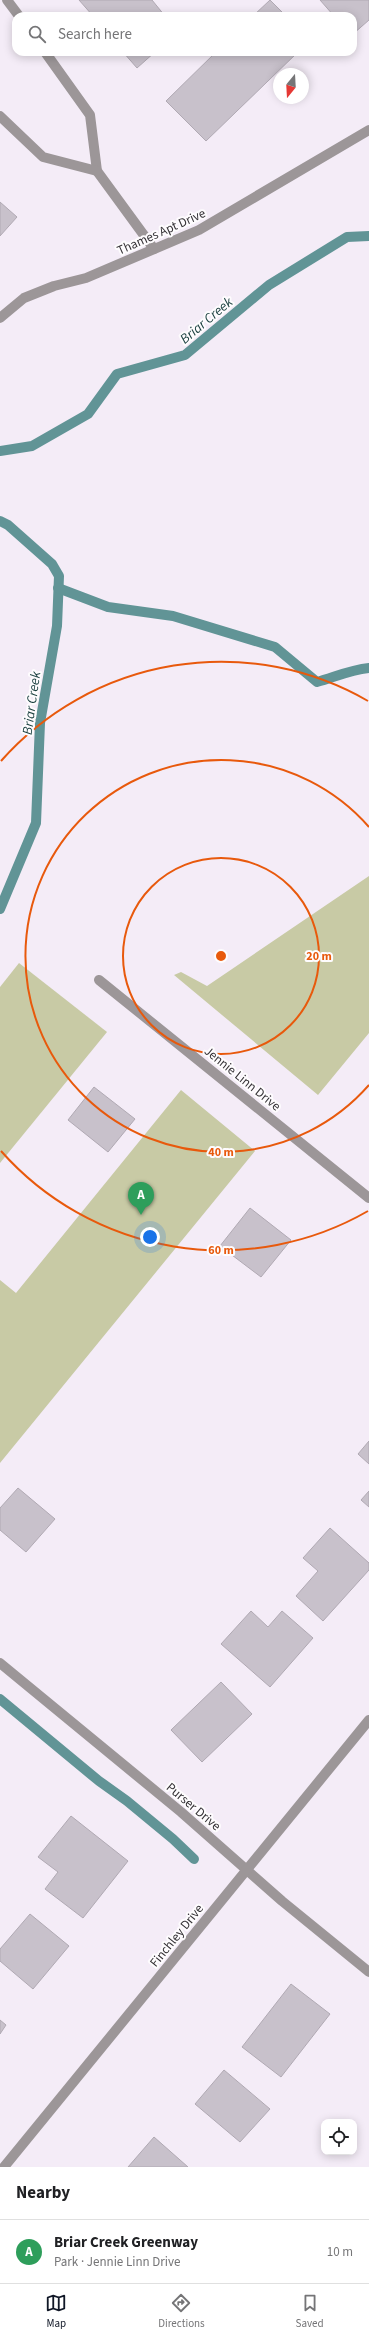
<!DOCTYPE html>
<html lang="en">
<head>
<meta charset="utf-8">
<style>
	:root { --surface:#fff; --page:#f2f2f2; --text:#202124; --muted:#757577; --line:#e0e0e0; --accent:#111827 }
	body { margin:0; font-family:"Source Sans 3",sans-serif; background:var(--page); color:var(--text) }
	.controls { position:absolute; right:12px; bottom:12px; display:grid; overflow:hidden; border-radius:8px; box-shadow:0 2px 10px #0003 }
	.controls button { width:36px; height:36px; display:grid; place-items:center; padding:0; border:0; border-bottom:1px solid var(--line); background:var(--surface); color:var(--text); font:20px sans-serif }
	.compass { position:absolute; left:273px; top:68px; width:36px; height:36px; border-radius:50%; background:var(--surface); box-shadow:0 2px 10px #0003; rotate:198deg }
	.you { position:absolute; left:150px; top:1237px; width:14px; height:14px; margin:-10px; border:3px solid #fff; border-radius:50%; background:#1a73e8; box-shadow:0 0 0 6px #1a73e833 }
	.badge { display:grid; place-items:center; width:26px; height:26px; border-radius:50%; background:var(--accent); color:#fff; font-size:13px; font-weight:700 }
	.pin { position:absolute; translate:-50% -33px; filter:drop-shadow(0 1px 2px #0008) }
	.pin::after { content:''; position:absolute; top:21px; width:14px; height:12px; background:inherit; clip-path:polygon(0 0,100% 0,50% 100%) }
	.list { margin:0; padding:0; list-style:none }
	h2 { display:flex; justify-content:space-between; align-items:center; height:52px; margin:0; padding:0 16px; font-size:17px }
	h2 small { font-size:13px; font-weight:400; color:var(--muted) }
	.list li { display:grid; grid-template-columns:26px 1fr auto; gap:12px; align-items:center; box-sizing:border-box; height:64px; padding:0 16px; border-top:1px solid var(--line) }
	.list b { display:block; font-size:15px; white-space:nowrap }
	.list p { margin:0; font-size:13px; white-space:nowrap; color:var(--muted) }
	.list em { font-size:13px; font-style:normal; color:var(--muted) }
	.icon { flex:none; width:22px; height:22px; fill:none; stroke:currentColor; stroke-width:2; stroke-linecap:round; stroke-linejoin:round }
	.map { position:relative; flex:none; width:369px; height:2167px; overflow:hidden }
	.search { position:absolute; background:var(--surface); box-shadow:0 2px 10px #0003; left:12px; right:12px; top:12px; height:44px; display:flex; align-items:center; gap:10px; box-sizing:border-box; padding:0 14px; border-radius:12px; color:var(--muted); font-size:15px }
	.sheet { height:116px; background:var(--surface) }
	nav { display:flex; justify-content:space-around; align-items:center; box-sizing:border-box; height:56px; border-top:1px solid var(--line); background:var(--surface); font-size:11px; color:var(--muted) }
	nav a { display:grid; justify-items:center; gap:2px }
	nav .on { color:var(--accent) }
	.map>svg:first-child { display:block }
</style>
</head>
<body>
<div class="map">
<svg width="369" height="2167" viewBox="0 0 369 2167">
	<rect width="100%" height="100%" fill="#f4ecf7"/>
	<g fill="#c8caa5">
		<polygon points="369,876 369,1033 318,1095 174,975 181,972 207,986"/>
		<polygon points="19,963 107,1032 0,1163 0,987"/>
		<polygon points="181,1090 255,1151 0,1463 0,1280 16,1293"/>
	</g>
	<g fill="none" stroke-linecap="round" stroke-linejoin="round">
		<g stroke="#619496" stroke-width="10">
			<polyline points="0,451 32,446 88,414 117,374 185,355 269,285 347,237 369,236"/>
			<polyline points="0,521 8,525 52,564 59,576 57,626 40,723 36,823 0,909"/>
			<path d="M58 588 108 607 173 616 275 647 317 682C335 677 350 670 369 668"/>
			<polyline points="0,1699 99,1781 127,1801 173,1839 194,1859"/>
		</g>
	</g>
	<g fill="#c8c1cb" stroke="#b0a9b3">
		<polygon points="79,0 152,0 165,16 93,16"/>
		<polygon points="270,0 286,16 253,16"/>
		<polygon points="320,0 369,0 369,20 353,34 353,16 334,16"/>
		<polygon points="123,52 155,52 137,68"/>
		<polygon points="216,52 298,52 206,141 166,101"/>
		<polygon points="0,202 17,217 0,236"/>
		<polygon points="94,1087 135,1119 108,1152 68,1120"/>
		<polygon points="250,1208 291,1240 261,1277 220,1246"/>
		<polygon points="369,1441 369,1464 358,1454"/>
		<polygon points="18,1488 55,1519 26,1552 0,1530 0,1508"/>
		<polygon points="369,1491 369,1507 361,1500"/>
		<polygon points="330,1528 369,1563 369,1570 323,1621 296,1596 318,1571 303,1558"/>
		<polygon points="251,1611 268,1627 282,1611 313,1638 270,1687 221,1644"/>
		<polygon points="221,1682 252,1714 202,1762 171,1730"/>
		<polygon points="71,1816 128,1861 83,1918 45,1889 58,1872 38,1857"/>
		<polygon points="30,1914 69,1946 33,1989 0,1961 0,1949"/>
		<polygon points="291,1984 330,2014 281,2077 242,2047"/>
		<polygon points="0,2020 6,2025 0,2034"/>
		<polygon points="224,2070 270,2109 240,2142 195,2104"/>
		<polygon points="154,2137 188,2167 128,2167"/>
	</g>
	<g fill="none" stroke-linecap="round" stroke-linejoin="round">
		<g stroke="#9c9698" stroke-width="10">
			<polyline points="7,0 19,16"/>
			<polyline points="45,52 90,115 97,171 154,249"/>
			<polyline points="0,116 43,157 97,171"/>
			<polyline points="0,318 24,298 54,286 86,278 199,230 369,130"/>
			<polyline points="99,980 369,1198"/>
			<polyline points="0,1663 181,1812 282,1901 369,1972"/>
			<polyline points="4,2167 369,1720"/>
		</g>
	</g>
	<g fill="none" stroke="#e8590c" stroke-width="2">
		<circle cx="221" cy="956" r="98"/>
		<path d="M369 1085A196 196 0 1 1 369 827"/>
		<path d="M368 1211A294 294 0 0 1 1 1151M1 761A294 294 0 0 1 368 701"/>
	</g>
	<g text-anchor="middle" stroke-width="4" stroke-linejoin="round" paint-order="stroke">
		<g font-size="13" fill="#343135" stroke="#fefcfe">
			<text transform="translate(161 231) rotate(-24)" y="5">Thames Apt Drive</text>
			<text transform="translate(243 1078) rotate(39)" y="5">Jennie Linn Drive</text>
			<text transform="translate(194 1806) rotate(40)" y="5">Purser Drive</text>
			<text transform="translate(176 1935) rotate(-51)" y="5">Finchley Drive</text>
		</g>
		<g font-size="14" font-style="italic" fill="#193e3e" stroke="#fefcfe">
			<text transform="translate(206 320) rotate(-40)" y="5">Briar Creek</text>
			<text transform="translate(31 703) rotate(-82)" y="5">Briar Creek</text>
		</g>
	</g>
	<circle cx="221" cy="956" r="6" fill="#e8590c" stroke="#fefcfe" stroke-width="2"/>
	<g font-size="12" text-anchor="middle" font-weight="bold" fill="#e8590c" stroke="#fefcfe" stroke-width="4" stroke-linejoin="round" paint-order="stroke">
		<text x="319" y="960">20 m</text>
		<text x="221" y="1156">40 m</text>
		<text x="221" y="1254">60 m</text>
	</g>
</svg>
<div class="controls">
<button><svg class="icon" aria-label="locate" viewBox="0 0 24 24"><circle cx="12" cy="12" r="6"/><path d="M12 2v4M12 18v4M2 12h4M18 12h4"/></svg></button>
</div>
<svg class="compass" viewBox="-18 -18 36 36"><path d="M0-13l5 13h-10z" fill="#e53935"/><path d="M0 13l5-13h-10z" fill="#757577"/></svg>
<div class="you"></div>
<div class="pin badge" style="left:141px;top:1215px;background:#2e9e5b">A</div>
<div class="search"><svg class="icon" aria-label="search" viewBox="0 0 24 24"><circle cx="10" cy="10" r="6"/><path d="M15 15l6 6"/></svg>Search here</div>
</div>
<section class="sheet">
<h2>Nearby<small></small></h2>
<ul class="list">
<li><span class="badge" style="background:#2e9e5b">A</span><div><b>Briar Creek Greenway</b><p>Park · Jennie Linn Drive</p></div><em>10 m</em></li>
</ul>
</section>
<nav>
<a class="on"><svg class="icon" aria-label="map" viewBox="0 0 24 24"><path d="M3 6l6-2 6 2 6-2v14l-6 2-6-2-6 2zM9 4v14M15 6v14"/></svg>Map</a>
<a><svg class="icon" aria-label="directions" viewBox="0 0 24 24"><path d="M12 3l9 9-9 9-9-9zM9 14v-3h6M13 9l2 2-2 2"/></svg>Directions</a>
<a><svg class="icon" aria-label="saved" viewBox="0 0 24 24"><path d="M7 4h10v16l-5-4-5 4z"/></svg>Saved</a>
</nav>
</body>
</html>
